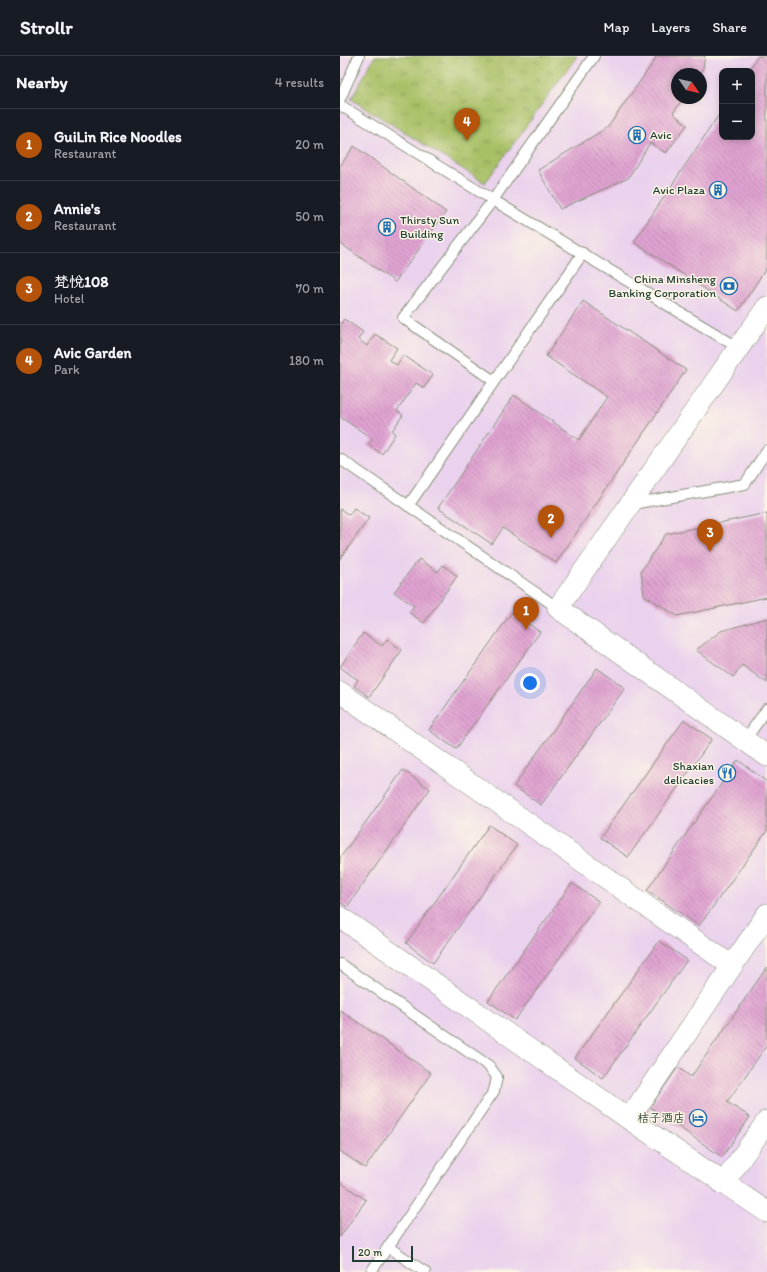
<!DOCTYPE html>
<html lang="en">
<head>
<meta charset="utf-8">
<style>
	:root { --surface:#171b24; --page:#242831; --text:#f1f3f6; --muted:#9ea1a6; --line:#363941; --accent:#b45309 }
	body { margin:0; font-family:Itim,"LXGW WenKai TC",sans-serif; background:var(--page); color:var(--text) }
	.controls { position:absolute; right:12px; top:12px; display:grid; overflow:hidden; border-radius:8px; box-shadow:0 2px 6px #0003 }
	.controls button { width:36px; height:36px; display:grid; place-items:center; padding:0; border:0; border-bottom:1px solid var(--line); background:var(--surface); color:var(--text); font:20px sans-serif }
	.compass { position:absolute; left:331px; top:12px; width:36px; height:36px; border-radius:50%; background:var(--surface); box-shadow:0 2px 6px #0003; rotate:124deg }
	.scale { position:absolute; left:12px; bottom:10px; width:61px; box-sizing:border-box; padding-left:4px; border:2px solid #1f3d34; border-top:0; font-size:11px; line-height:14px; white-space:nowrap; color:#1f3d34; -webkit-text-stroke:3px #fcf5e5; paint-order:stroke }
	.you { position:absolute; left:190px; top:627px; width:14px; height:14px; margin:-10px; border:3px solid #fff; border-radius:50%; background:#1a73e8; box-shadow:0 0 0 6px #1a73e833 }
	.badge { display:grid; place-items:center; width:26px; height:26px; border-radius:50%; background:var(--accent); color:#fff; font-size:13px; font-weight:700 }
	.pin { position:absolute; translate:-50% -33px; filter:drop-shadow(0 1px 2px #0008) }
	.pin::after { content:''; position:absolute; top:21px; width:14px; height:12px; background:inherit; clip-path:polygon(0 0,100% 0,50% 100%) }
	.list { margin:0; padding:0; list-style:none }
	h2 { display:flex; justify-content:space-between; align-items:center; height:52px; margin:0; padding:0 16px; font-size:17px }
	h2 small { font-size:13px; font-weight:400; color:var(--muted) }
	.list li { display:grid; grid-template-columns:26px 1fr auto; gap:12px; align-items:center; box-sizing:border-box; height:72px; padding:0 16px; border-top:1px solid var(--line) }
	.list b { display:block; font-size:15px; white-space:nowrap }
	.list p { margin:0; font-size:13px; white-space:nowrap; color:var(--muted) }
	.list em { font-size:13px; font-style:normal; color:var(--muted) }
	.map { position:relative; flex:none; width:427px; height:1216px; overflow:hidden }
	header { display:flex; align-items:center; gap:24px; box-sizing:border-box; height:56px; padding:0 20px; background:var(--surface); border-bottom:1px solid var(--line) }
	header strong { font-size:19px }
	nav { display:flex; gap:22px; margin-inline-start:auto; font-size:14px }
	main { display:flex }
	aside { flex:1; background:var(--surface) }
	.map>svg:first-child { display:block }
</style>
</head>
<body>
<header>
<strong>Strollr</strong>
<nav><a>Map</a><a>Layers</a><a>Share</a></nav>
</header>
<main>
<aside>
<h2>Nearby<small>4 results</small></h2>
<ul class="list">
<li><span class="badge">1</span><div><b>GuiLin Rice Noodles</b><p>Restaurant</p></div><em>20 m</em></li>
<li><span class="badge">2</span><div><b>Annie's</b><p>Restaurant</p></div><em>50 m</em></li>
<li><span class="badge">3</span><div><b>梵悦108</b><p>Hotel</p></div><em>70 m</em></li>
<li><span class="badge">4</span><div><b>Avic Garden</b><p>Park</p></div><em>180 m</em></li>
</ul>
</aside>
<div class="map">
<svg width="427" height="1216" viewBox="0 0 427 1216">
	<defs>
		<pattern id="park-tufts" width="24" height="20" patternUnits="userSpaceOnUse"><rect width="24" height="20" fill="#a7bf65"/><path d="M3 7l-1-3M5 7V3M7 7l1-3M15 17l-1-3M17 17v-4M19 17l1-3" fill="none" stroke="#879c54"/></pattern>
		<pattern id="building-back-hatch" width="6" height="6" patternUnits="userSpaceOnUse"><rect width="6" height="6" fill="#e0a3d1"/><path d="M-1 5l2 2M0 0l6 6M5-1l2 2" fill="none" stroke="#b586aa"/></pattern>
	</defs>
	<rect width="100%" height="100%" fill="#fcf5e5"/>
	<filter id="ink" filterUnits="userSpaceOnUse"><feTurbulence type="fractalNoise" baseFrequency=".025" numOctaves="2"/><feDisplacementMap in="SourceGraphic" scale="8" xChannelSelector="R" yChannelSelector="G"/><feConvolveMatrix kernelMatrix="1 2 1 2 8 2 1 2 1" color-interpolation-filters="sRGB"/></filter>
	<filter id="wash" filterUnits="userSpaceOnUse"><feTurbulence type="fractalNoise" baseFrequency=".012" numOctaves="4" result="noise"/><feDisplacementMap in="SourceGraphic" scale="16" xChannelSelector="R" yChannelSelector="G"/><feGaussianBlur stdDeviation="0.9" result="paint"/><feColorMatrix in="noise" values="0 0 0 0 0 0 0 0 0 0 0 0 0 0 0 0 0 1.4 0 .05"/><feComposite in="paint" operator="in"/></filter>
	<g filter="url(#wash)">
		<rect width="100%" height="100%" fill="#f0e3c4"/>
		<path fill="#ead1ed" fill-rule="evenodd" d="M0 0H427V1216H0ZM382 15H412V81H382ZM337 18H361V42H337Z"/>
		<polygon fill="url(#park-tufts)" stroke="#637e4c" points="35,0 237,0 145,127 11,43"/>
		<g id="blocks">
			<g fill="url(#building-back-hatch)">
				<polygon points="316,0 365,0 363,12 359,18 337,18 337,42 343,42 333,57 347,69 326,97 310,87 288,122 220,153 198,114 268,71 315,4"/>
				<polygon points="418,0 427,0 427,211 398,255 294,186 382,54 382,81 412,81 412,15 408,15"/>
				<polygon points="14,90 106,156 55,226 0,187 0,110"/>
				<polygon points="243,245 346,314 216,507 163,472 152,488 98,452 174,339 239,384 267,341 206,300"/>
				<polygon points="4,263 23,276 18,283 27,290 35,278 57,292 49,304 57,309 63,299 93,319 84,332 76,327 57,355 63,359 52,375 55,378 42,398 28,389 33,383 0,361 0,269"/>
				<polygon points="14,452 29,462 0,503 0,453 9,459"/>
				<polygon points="427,457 427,541 337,560 304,539 301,515 326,478"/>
				<polygon points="79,503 98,516 103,509 117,520 84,567 69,556 74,550 54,536"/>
				<polygon points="172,556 200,576 116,693 89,674"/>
				<polygon points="427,562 427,627 402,609 393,621 356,594 381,575"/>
				<polygon points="23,577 42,590 47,583 62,594 29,641 14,630 18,624 0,611"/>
				<polygon points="257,612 285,632 201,749 174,730"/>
				<polygon points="344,664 372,683 288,801 260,782"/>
				<polygon points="398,704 427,726 427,775 359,870 307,834"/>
				<polygon points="63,714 90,733 7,851 0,846 0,802"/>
				<polygon points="149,769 177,789 93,907 66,887"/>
				<polygon points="232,827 259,846 175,964 148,945"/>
				<polygon points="319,885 347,904 263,1022 235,1002"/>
				<polygon points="427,911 427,989 387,1046 410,1061 382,1101 310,1051 338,1011 351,1021"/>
				<polygon points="0,954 91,1017 25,1112 0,1095"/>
				<polygon points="0,1126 26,1144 0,1181"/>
			</g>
		</g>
	</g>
	<g filter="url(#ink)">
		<use href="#blocks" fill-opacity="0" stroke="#88907c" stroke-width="1"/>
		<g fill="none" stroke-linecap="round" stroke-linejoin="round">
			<defs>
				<g id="service">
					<polyline points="254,0 153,144 399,292"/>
					<polyline points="0,43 19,0"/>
					<polyline points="0,49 153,144 63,262 154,325"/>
					<polyline points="0,403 218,552"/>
					<polyline points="292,448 405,428 427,394"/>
					<polyline points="68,450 243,197"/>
					<polyline points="405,684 427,653"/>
					<polyline points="0,908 149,1010 157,1021 154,1035 31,1216"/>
					<polyline points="48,1191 85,1216"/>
				</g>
				<g id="minor">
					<polyline points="427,251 218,552 427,700"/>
					<polyline points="0,636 392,910"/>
					<polyline points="0,861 289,1063 427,1156"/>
					<polyline points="289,1063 427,858"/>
					<polyline points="383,1128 427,1065"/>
				</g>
			</defs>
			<use href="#service" stroke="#88907c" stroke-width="12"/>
			<use href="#minor" stroke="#88907c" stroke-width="22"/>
			<use href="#service" stroke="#fff" stroke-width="10"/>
			<use href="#minor" stroke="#fff" stroke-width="21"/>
		</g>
	</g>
	<defs>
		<symbol id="building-ring" viewBox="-11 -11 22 22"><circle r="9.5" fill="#fcf5e5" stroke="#1f6fb2" stroke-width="1.5"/><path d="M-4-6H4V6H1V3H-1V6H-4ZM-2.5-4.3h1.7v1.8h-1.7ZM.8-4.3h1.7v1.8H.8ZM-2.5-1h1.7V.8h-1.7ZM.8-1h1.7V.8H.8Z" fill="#1f6fb2"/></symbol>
		<symbol id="bank-ring" viewBox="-11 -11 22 22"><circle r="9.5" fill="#fcf5e5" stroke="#1f6fb2" stroke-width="1.5"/><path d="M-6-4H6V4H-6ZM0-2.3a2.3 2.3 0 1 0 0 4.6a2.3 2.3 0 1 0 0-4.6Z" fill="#1f6fb2"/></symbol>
		<symbol id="restaurant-ring" viewBox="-11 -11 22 22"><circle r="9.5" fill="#fcf5e5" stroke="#1f6fb2" stroke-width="1.5"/><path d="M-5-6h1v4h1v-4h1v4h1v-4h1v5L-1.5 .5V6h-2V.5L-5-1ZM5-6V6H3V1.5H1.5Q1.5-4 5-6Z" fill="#1f6fb2"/></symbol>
		<symbol id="hotel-ring" viewBox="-11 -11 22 22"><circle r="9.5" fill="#fcf5e5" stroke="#1f6fb2" stroke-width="1.5"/><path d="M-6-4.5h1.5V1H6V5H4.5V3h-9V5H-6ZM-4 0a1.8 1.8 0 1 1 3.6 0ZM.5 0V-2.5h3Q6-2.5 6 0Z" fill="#1f6fb2"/></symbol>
	</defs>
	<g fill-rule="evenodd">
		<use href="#building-ring" x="287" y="69" width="20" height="20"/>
		<use href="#building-ring" x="368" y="124" width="20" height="20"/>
		<use href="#building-ring" x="37" y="161" width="20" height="20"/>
		<use href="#bank-ring" x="379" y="220" width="20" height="20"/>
		<use href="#restaurant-ring" x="377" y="707" width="20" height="20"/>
		<use href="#hotel-ring" x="348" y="1052" width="20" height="20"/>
	</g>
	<g text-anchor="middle" stroke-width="3" stroke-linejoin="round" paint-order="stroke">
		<g font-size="12" fill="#1f3d34" stroke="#fcf5e5" text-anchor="end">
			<text x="310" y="83" text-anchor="start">Avic</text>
			<text x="365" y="138">Avic Plaza</text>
			<text x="60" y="168" text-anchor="start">Thirsty Sun<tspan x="60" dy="14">Building</tspan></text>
			<text x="376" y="227">China Minsheng<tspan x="376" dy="14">Banking Corporation</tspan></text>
			<text x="374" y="714">Shaxian<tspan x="374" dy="14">delicacies</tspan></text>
			<text x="345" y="1066">桔子酒店</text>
		</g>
	</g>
</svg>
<div class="controls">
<button>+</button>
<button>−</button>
</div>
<svg class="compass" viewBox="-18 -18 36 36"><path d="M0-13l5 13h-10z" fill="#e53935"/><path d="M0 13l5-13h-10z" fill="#9ea1a6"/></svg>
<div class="scale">20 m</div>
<div class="you"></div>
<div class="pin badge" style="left:186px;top:574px">1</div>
<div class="pin badge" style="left:211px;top:482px">2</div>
<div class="pin badge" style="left:370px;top:496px">3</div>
<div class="pin badge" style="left:127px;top:85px">4</div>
</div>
</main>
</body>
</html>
